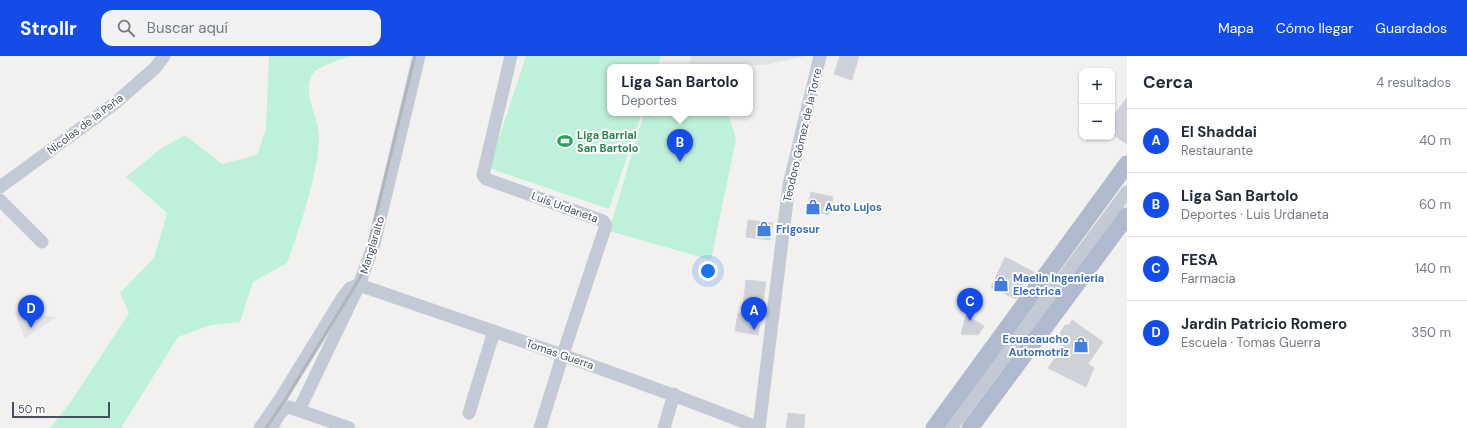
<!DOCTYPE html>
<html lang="es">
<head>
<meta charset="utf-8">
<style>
	:root { --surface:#fff; --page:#f2f2f3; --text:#1f2937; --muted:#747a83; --line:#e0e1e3; --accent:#144ce9 }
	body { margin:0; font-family:"DM Sans",sans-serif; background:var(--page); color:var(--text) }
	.controls { position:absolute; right:12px; top:12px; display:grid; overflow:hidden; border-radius:8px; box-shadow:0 1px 3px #0004 }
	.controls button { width:36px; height:36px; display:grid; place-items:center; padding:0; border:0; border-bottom:1px solid var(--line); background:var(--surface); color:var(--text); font:20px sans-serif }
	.scale { position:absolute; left:12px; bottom:10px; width:98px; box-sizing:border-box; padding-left:4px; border:2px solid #47505e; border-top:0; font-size:11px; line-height:14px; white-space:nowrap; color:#47505e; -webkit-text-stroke:3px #fff; paint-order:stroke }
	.you { position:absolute; left:708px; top:215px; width:14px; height:14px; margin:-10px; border:3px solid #fff; border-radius:50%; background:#1a73e8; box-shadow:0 0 0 6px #1a73e833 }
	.badge { display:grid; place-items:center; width:26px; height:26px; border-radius:50%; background:var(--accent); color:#fff; font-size:13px; font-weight:700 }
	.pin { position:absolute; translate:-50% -33px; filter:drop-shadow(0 1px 2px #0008) }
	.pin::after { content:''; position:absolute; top:21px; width:14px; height:12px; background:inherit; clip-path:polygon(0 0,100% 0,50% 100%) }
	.popup { position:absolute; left:607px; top:8px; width:146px; height:52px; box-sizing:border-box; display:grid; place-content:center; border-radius:8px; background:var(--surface); filter:drop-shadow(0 1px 3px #0005); font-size:13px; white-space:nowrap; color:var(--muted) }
	.popup b { font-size:15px; color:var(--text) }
	.popup::after { content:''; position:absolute; left:50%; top:100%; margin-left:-8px; border:8px solid transparent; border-top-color:var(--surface) }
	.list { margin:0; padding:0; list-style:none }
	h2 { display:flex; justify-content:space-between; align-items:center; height:52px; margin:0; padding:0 16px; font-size:17px }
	h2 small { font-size:13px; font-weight:400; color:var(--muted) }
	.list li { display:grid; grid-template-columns:26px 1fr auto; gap:12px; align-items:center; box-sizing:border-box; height:64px; padding:0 16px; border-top:1px solid var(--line) }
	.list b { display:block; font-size:15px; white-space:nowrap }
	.list p { margin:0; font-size:13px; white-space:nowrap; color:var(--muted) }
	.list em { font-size:13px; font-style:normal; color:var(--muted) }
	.icon { flex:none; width:22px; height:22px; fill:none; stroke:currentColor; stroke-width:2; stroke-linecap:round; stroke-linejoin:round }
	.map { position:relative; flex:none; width:1127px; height:372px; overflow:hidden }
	header { display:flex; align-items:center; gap:24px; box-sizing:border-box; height:56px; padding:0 20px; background:var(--accent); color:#fff }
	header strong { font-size:19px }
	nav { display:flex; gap:22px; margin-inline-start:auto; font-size:14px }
	.search { width:280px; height:36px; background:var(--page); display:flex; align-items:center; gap:10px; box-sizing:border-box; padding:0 14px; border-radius:12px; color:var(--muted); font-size:15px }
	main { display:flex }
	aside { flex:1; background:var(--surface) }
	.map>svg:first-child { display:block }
</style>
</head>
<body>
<header>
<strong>Strollr</strong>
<div class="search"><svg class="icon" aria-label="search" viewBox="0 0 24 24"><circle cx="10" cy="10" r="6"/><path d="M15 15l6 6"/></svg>Buscar aquí</div>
<nav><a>Mapa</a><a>Cómo llegar</a><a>Guardados</a></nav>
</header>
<main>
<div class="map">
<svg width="1127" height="372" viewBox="0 0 1127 372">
	<rect width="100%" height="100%" fill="#f3f1f0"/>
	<g fill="#e4e2e2">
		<polygon points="691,0 805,0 765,9 689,10"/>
		<polygon points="15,257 56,261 25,282"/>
	</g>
	<g fill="#bef1da">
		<path d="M269 0H350C340 4 315 10 311 21 303 43 320 62 319 84 317 122 300 171 287 207L253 226 240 266 211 269 178 281 121 372H50L70 347 129 257 120 237 154 202 167 157 126 121 160 93 185 79 222 108 257 99 266 73Z"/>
		<polygon points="526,0 661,0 657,11 610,11 610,57 642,57 609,153 489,112"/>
		<polygon points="644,57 728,57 736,83 711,204 609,175"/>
	</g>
	<g fill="#cfd1d8" stroke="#d4d5dc">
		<polygon points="840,0 859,0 852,24 834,18"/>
		<polygon points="1127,41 1127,88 1112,78 1112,69 1116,63 1113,61"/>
		<polygon points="811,136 833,141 829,159 807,154"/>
		<polygon points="748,164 773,167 770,184 746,181"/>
		<polygon points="1005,201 1034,216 1029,225 1026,223 1016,243 991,231"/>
		<polygon points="746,224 766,226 758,279 735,275 738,257 742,258"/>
		<polygon points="966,259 984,270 978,279 961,278"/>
		<polygon points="1072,264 1103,286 1088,308 1094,312 1086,331 1048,312 1063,291 1056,286 1059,282 1059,279 1065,269 1069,269"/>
		<polygon points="788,357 805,359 804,372 786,372"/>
	</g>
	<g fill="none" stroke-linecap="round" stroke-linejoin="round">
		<g stroke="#c4cad5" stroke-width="13">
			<polyline points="511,0 483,119 486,123 603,165 606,169 563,298 540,372"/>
			<polyline points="0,131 114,48 155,12 164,0"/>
			<polyline points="0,144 42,186"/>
			<path d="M359 229C493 275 627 320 759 372"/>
			<polyline points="299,354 359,229 374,188 419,0"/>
			<polyline points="469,357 494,275"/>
			<polyline points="260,372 279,345 343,241 350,232 358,229"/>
			<path d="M271 372C276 365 280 353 289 351L349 372"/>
			<polyline points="664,372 674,338"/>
			<polyline points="759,372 789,129 820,0"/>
			<polyline points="951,372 1127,136"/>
		</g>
		<g stroke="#afbacf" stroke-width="17">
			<polyline points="934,372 1127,108"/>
			<polyline points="970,372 1127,160"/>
		</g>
		<polyline stroke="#b2b4bb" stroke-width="3" points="266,372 283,347 361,220 415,0"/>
	</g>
	<defs>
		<symbol id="stadium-bare" viewBox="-9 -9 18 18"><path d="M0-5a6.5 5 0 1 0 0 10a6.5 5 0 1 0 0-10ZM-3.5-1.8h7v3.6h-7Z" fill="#2e9e5b" stroke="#fff" stroke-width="2.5" paint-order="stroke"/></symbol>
		<symbol id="shop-bare" viewBox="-9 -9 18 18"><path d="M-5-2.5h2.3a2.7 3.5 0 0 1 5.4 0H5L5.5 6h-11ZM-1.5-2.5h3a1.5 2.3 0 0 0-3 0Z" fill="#3f7fe0" stroke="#fff" stroke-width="2.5" paint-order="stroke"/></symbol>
	</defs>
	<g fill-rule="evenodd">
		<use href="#stadium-bare" x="554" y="74" width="22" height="22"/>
		<use href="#shop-bare" x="802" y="140" width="22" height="22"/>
		<use href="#shop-bare" x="753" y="162" width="22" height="22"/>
		<use href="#shop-bare" x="990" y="217" width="22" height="22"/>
		<use href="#shop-bare" x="1070" y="278" width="22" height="22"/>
	</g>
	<g text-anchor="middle" stroke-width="4" stroke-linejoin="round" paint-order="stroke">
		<g font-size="11" fill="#47505e" stroke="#fff">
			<text transform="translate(85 68) rotate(-37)" y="4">Nicolas de la Peña</text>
			<text transform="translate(802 79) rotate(-77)" y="4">Teodoro Gómez de la Torre</text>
			<text transform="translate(565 151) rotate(20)" y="4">Luis Urdaneta</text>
			<text transform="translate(372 189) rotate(-73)" y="4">Manglaralto</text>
			<text transform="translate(560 298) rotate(19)" y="4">Tomas Guerra</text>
		</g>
		<g font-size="11" font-weight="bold" fill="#27864d" stroke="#fff" text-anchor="start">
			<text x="577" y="83">Liga Barrial<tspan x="577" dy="13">San Bartolo</tspan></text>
		</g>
		<g font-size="11" font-weight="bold" fill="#366cbe" stroke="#fff" text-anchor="start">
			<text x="825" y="155">Auto Lujos</text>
			<text x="776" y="177">Frigosur</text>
			<text x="1013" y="226">Maelin Ingenieria<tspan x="1013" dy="13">Electrica</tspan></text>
			<text x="1069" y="287" text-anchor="end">Ecuacaucho<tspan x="1069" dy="13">Automotriz</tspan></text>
		</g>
	</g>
</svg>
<div class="controls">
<button>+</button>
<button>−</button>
</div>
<div class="scale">50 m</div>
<div class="you"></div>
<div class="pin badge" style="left:754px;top:274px">A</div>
<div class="pin badge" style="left:680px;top:106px">B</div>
<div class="popup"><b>Liga San Bartolo</b>Deportes</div>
<div class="pin badge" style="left:970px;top:265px">C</div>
<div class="pin badge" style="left:31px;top:272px">D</div>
</div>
<aside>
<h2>Cerca<small>4 resultados</small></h2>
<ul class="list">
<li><span class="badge">A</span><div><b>El Shaddai</b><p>Restaurante</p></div><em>40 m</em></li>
<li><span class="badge">B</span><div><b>Liga San Bartolo</b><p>Deportes · Luis Urdaneta</p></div><em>60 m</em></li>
<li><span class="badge">C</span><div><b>FESA</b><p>Farmacia</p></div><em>140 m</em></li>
<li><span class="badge">D</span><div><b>Jardin Patricio Romero</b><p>Escuela · Tomas Guerra</p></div><em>350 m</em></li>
</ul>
</aside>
</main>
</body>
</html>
